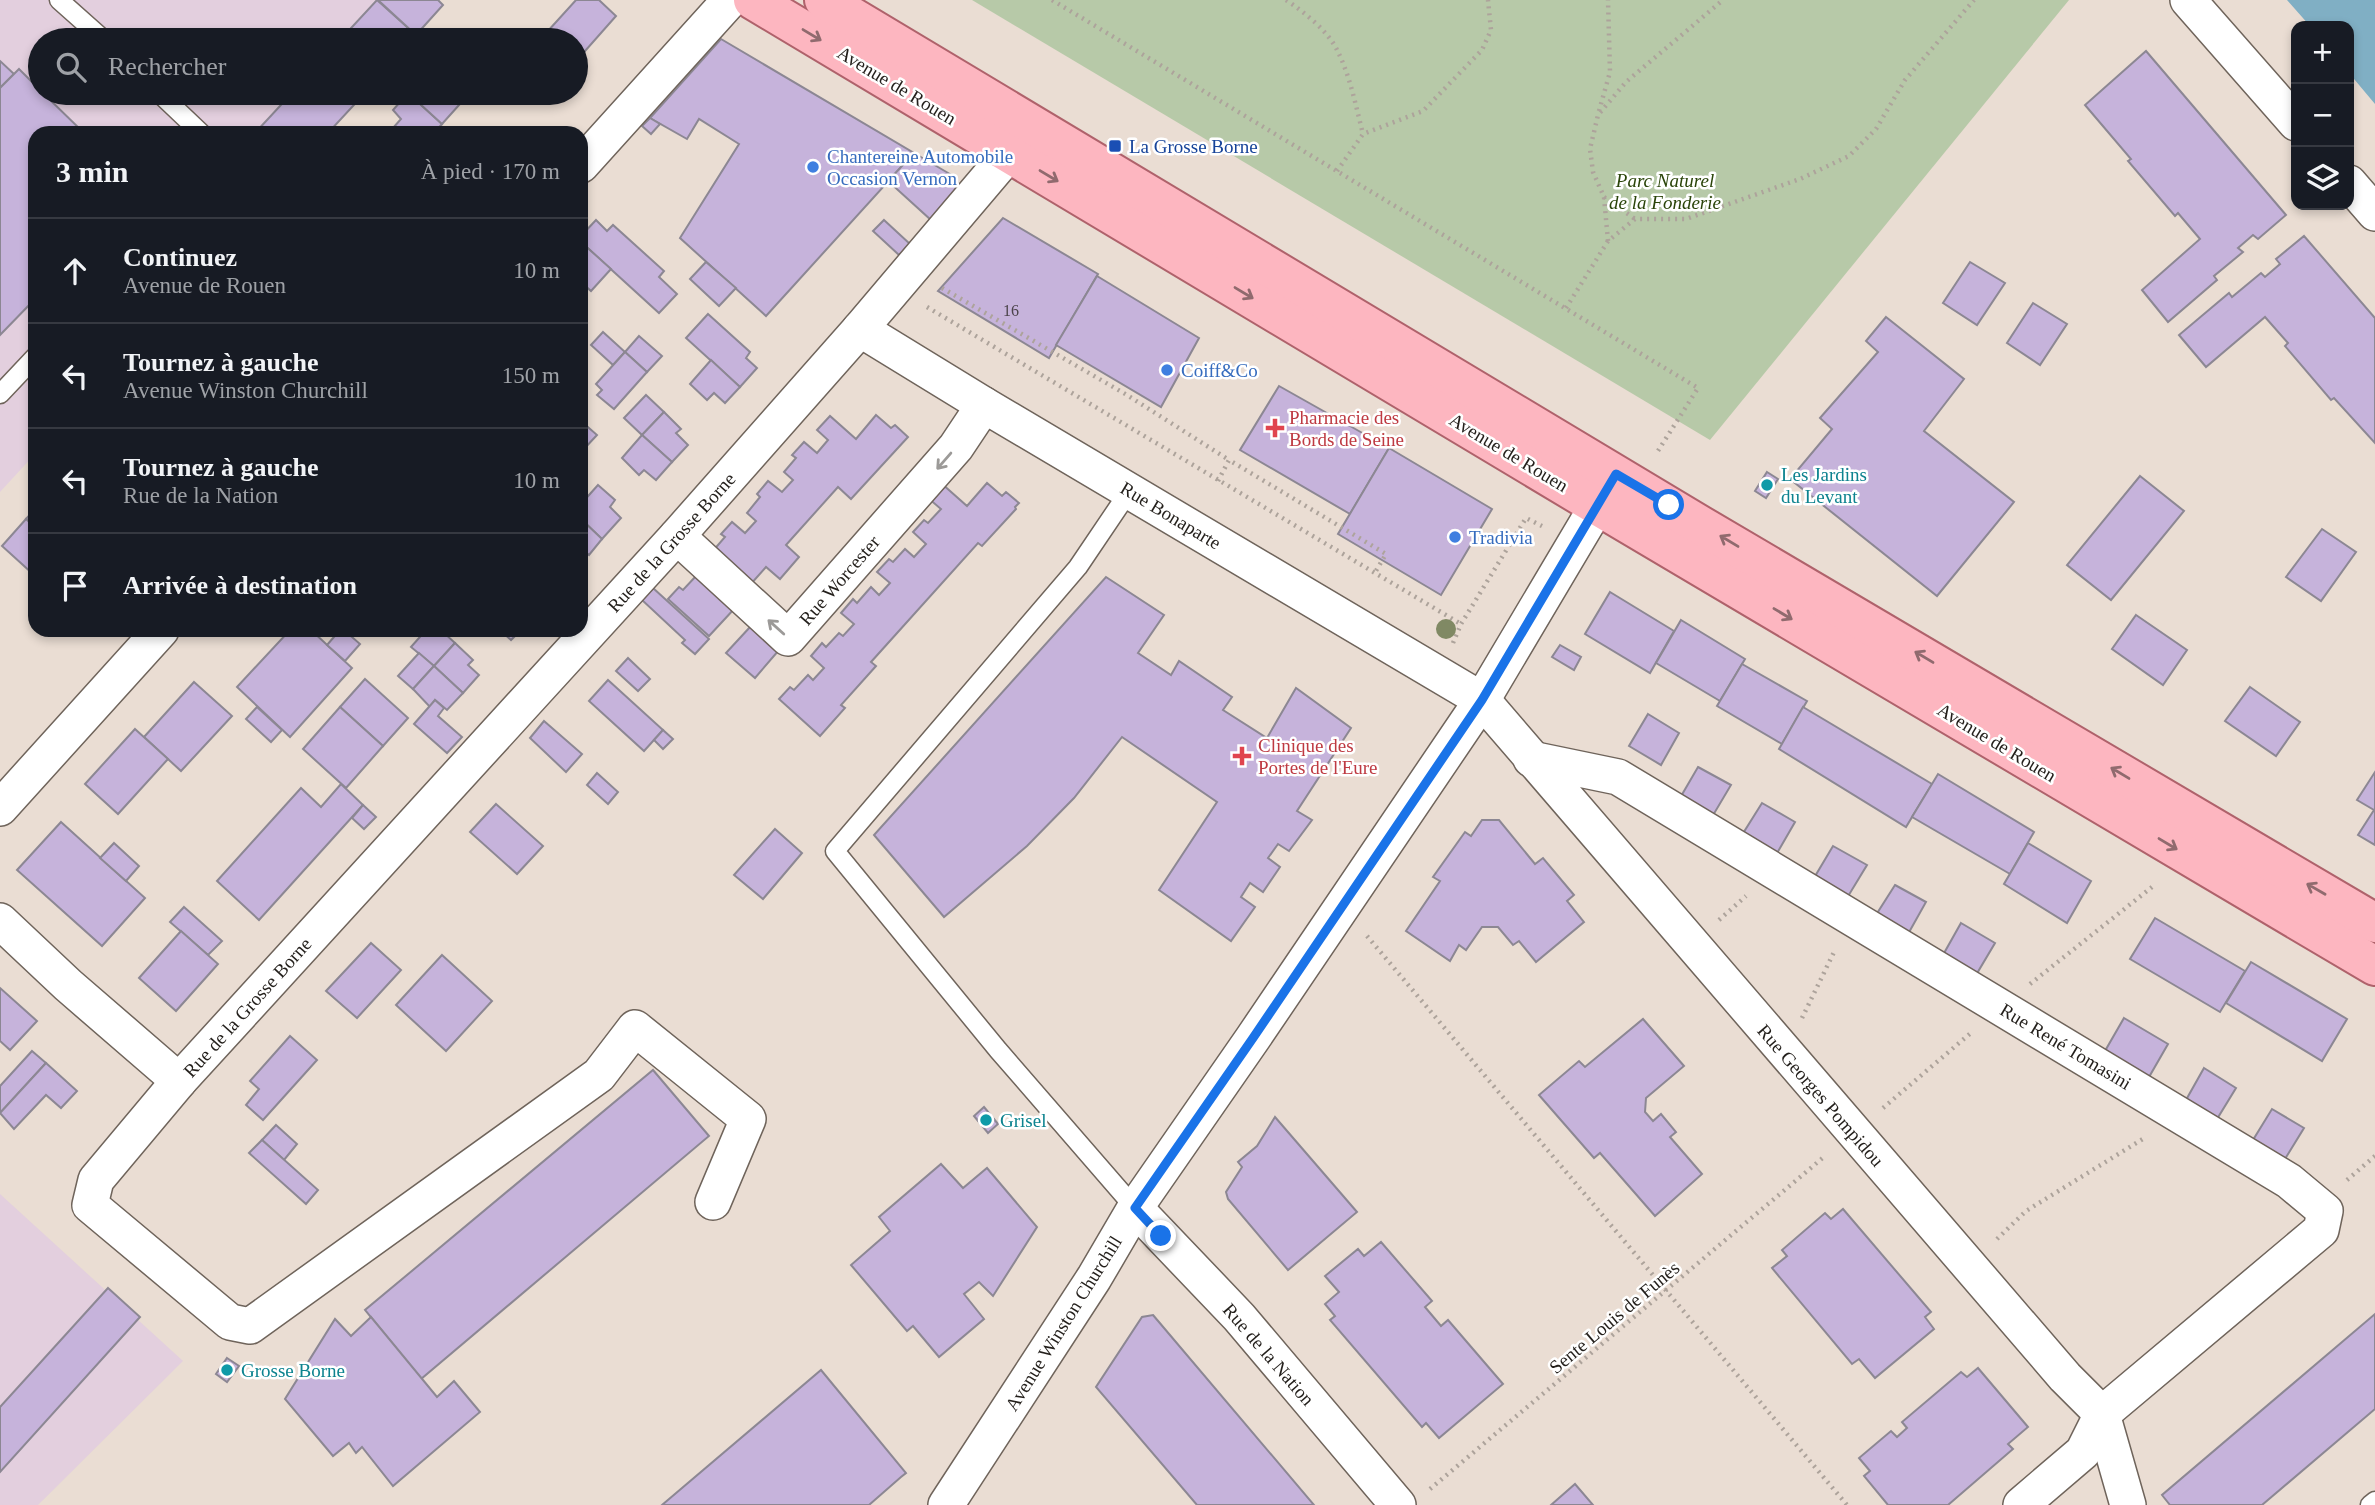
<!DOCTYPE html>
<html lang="fr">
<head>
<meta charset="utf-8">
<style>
	:root { --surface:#171b24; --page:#242831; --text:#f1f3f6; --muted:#9ea1a6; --line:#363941 }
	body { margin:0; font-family:Georgia,serif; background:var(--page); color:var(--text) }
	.controls { position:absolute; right:21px; top:21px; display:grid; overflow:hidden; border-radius:14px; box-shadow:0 4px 10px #0003 }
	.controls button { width:63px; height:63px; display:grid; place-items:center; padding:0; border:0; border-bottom:2px solid var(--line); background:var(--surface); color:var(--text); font:35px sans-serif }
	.stop { position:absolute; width:21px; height:21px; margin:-16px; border:5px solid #1a73e8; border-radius:50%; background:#fff }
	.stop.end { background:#1a73e8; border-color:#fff; box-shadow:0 2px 7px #0008 }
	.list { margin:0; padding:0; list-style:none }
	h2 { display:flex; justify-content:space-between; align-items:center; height:91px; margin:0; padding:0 28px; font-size:30px }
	h2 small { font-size:23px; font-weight:400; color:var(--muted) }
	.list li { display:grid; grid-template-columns:46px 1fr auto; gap:21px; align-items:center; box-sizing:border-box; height:105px; padding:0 28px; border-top:2px solid var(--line) }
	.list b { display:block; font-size:26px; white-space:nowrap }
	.list p { margin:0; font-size:23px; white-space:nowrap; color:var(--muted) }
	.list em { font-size:23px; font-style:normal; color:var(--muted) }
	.icon { flex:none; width:38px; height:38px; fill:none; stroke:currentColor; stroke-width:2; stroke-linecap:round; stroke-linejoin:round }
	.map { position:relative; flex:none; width:2375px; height:1505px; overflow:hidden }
	.search { position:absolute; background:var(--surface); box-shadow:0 4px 10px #0003; left:28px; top:28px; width:560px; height:77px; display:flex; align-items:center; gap:18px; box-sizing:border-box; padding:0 24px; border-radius:38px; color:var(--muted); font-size:26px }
	.panel { position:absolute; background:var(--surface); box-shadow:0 4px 10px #0003; left:28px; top:126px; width:560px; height:511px; border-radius:21px }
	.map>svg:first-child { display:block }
</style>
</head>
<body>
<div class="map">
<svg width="2375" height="1505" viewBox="0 0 2375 1505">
	<rect width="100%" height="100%" fill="#eaddd3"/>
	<g fill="#e3cfde">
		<polygon points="0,0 438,0 443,5 412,40 40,40 40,93 365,93 328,133 35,133 35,454 0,492"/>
		<polygon points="0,1194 183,1361 38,1505 0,1505"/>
	</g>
	<polygon fill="#b7c9a8" points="972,0 2069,0 1710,440"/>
	<polygon fill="#80afc4" points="2287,0 2375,0 2375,104 2349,73 2349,26 2310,26"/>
	<g fill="#c6b3db" stroke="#8c8793" stroke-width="2">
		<polygon points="377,0 416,35 412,40 340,40"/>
		<polygon points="378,0 438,0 443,5 416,35"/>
		<polygon points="576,0 599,0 616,16 578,59 576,57 576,40 556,40 547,32"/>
		<polygon points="721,39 914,153 766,316 680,238 739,144 699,119 687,139 650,118"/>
		<polygon points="2146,51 2286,215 2258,239 2253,235 2238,248 2243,252 2214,276 2217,280 2168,322 2142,290 2200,239 2178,213 2175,216 2128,161 2131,159 2085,105"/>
		<polygon points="0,61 14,74 0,88"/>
		<polygon points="19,69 40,90 40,93 43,93 84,133 35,133 35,299 0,335 0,88"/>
		<polygon points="292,93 365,93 328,133 255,133"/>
		<polygon points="408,93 442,124 434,133 398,133 393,128 401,119 393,110"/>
		<polygon points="408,93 466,93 468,95 442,124"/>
		<polygon points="527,93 547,93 538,103"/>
		<polygon points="650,118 660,124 651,134 642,126"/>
		<polygon points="914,153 955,177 957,192 931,220 888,181"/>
		<polygon points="1003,218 1098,274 1049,358 938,291"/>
		<polygon points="596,220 607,231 613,225 664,271 659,277 677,294 659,313 581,242 581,236"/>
		<polygon points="884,220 910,244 899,255 873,231"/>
		<polygon points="2304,236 2375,318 2375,443 2334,398 2331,400 2285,346 2288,343 2265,317 2206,367 2179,335 2229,293 2232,297 2261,273 2265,277 2280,264 2276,259"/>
		<polygon points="581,242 611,269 591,291 581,282"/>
		<polygon points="706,262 736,288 719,306 690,279"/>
		<polygon points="1970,262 2005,283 1977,325 1943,303"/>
		<polygon points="1097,276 1199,338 1161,407 1056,345"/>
		<polygon points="2033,303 2067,324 2040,365 2007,343"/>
		<polygon points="708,314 750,352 746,358 757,368 740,387 686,338"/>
		<polygon points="1886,317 1964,379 1924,431 2014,502 1937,596 1790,479 1832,429 1820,418 1878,352 1866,341"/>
		<polygon points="603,332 625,352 613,365 591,345"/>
		<polygon points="639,336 662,356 647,372 625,352"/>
		<polygon points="625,352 647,372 614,409 597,395 602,390 596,384"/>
		<polygon points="711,360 740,387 725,403 714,393 707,400 690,384"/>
		<polygon points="1279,386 1389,448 1350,514 1240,450"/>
		<polygon points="646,395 664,412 642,435 624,418"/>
		<polygon points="664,412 681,429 676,433 688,445 672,462 642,435"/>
		<polygon points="876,415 891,428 895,425 908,437 851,499 838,487 786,545 799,557 780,579 766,567 750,585 712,552 725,537 721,534 732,522 745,533 756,521 747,513 760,497 757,494 768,481 782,492 793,480 784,472 796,458 792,455 804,442 817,453 828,440 817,430 830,416 856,439"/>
		<polygon points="581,421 597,435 583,450 581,448"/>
		<polygon points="642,435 672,462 656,480 644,470 639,475 622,458"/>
		<polygon points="1389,448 1492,509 1441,595 1338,534"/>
		<polygon points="1767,472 1778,479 1766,498 1755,491"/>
		<polygon points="2140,476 2184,511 2111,600 2067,565"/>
		<polygon points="941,483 967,506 987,483 1002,496 1006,492 1019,503 1015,507 1016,509 982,546 978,543 871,662 876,666 841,705 845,708 820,736 779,699 790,687 794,690 808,675 813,680 824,668 811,656 822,643 826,647 839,633 843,636 854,624 841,613 853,599 857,603 871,587 879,595 890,583 877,572 889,559 893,562 905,549 914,557 926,544 913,532 924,520 928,523 941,509 928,498"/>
		<polygon points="598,485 615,500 610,507 621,518 602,539 581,519 581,504"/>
		<polygon points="35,509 35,527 26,519"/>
		<polygon points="26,519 35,527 35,572 33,574 2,546"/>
		<polygon points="581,519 602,539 589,555 581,548"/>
		<polygon points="2322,529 2356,552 2321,601 2286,577"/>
		<polygon points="697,575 735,608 709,636 668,599 679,587 683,590"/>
		<polygon points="1106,577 1164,615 1138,653 1171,675 1179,661 1232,697 1223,710 1267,738 1296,688 1351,728 1297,811 1312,820 1289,851 1278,844 1268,858 1280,867 1263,892 1250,883 1241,897 1255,907 1231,941 1159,890 1217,802 1122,737 1074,798 1027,846 944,917 874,835"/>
		<polygon points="653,588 709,639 695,654 682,643 685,640 642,600"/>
		<polygon points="1610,592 1674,631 1650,673 1585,634"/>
		<polygon points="2136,615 2187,650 2163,685 2112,649"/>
		<polygon points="1681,620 1745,659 1720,701 1656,663"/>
		<polygon points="751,626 779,650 755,678 726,653"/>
		<polygon points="290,630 311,630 352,668 290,737 237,687"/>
		<polygon points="340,630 344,630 360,644 345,661 327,645"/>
		<polygon points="426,630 434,632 441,630 455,643 434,666 411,647"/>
		<polygon points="500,630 512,630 517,634 511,640"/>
		<polygon points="455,643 473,660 468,665 479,675 463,693 434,666"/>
		<polygon points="1560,645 1581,657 1574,670 1552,657"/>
		<polygon points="419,653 434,666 413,689 398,676"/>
		<polygon points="628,658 650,679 638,691 616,671"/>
		<polygon points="1742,664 1807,701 1782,744 1717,706"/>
		<polygon points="434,666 463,693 447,710 435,700 430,707 413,689"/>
		<polygon points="365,679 408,718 383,746 340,707"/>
		<polygon points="608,680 663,730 644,751 589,701"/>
		<polygon points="194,682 232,716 181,771 144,737"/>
		<polygon points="2250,687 2300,722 2276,756 2225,721"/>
		<polygon points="435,700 444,708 438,716 462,737 447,753 414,724"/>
		<polygon points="257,707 282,730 271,742 246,719"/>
		<polygon points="340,707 383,746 346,788 303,749"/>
		<polygon points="1803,707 1932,784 1906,827 1779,749"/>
		<polygon points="1648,714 1679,733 1661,765 1629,746"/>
		<polygon points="544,721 582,754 566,772 530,738"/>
		<polygon points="135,729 168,759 118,814 85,784"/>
		<polygon points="663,730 673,739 663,749 654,740"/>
		<polygon points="1698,767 1731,785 1712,817 1680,798"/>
		<polygon points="2375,772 2375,845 2358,835 2374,810 2357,800"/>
		<polygon points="597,773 618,792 608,804 587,785"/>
		<polygon points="1938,774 2034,832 2010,874 1912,817"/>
		<polygon points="341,784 363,805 259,920 217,881 301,788 321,807"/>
		<polygon points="1762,803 1795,822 1776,855 1742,835"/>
		<polygon points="496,804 543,846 517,874 470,832"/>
		<polygon points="363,805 376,817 364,829 352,818"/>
		<polygon points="1482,820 1499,820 1535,864 1543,858 1574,895 1567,901 1584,922 1536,962 1519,941 1513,945 1498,927 1482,927 1466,950 1459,945 1450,961 1406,931 1440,881 1433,877 1465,832 1471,836"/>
		<polygon points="61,822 145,898 102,946 17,870"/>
		<polygon points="775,829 802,853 763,899 734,875"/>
		<polygon points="114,843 139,866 126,881 100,858"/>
		<polygon points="2028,843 2091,881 2067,923 2004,884"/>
		<polygon points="1833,846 1867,865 1847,898 1814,878"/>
		<polygon points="1895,885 1926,902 1908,934 1876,915"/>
		<polygon points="184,907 222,941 208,955 170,922"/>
		<polygon points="2155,918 2245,971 2220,1012 2130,959"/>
		<polygon points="1961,923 1995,943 1976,975 1943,955"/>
		<polygon points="181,931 218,964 176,1011 139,978"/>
		<polygon points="371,943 401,970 357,1018 326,991"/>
		<polygon points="442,955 492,1001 446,1051 396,1005"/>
		<polygon points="2251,962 2347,1019 2322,1061 2226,1003"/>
		<polygon points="0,988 37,1021 10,1050 0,1041"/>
		<polygon points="2124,1018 2168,1044 2149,1077 2105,1051"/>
		<polygon points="1643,1019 1684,1066 1646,1098 1645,1112 1653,1121 1661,1114 1676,1132 1670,1137 1702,1174 1655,1216 1600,1153 1594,1158 1539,1095 1579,1061 1585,1067"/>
		<polygon points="290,1036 317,1060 263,1120 246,1105 259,1089 250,1081"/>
		<polygon points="32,1051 46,1063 0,1113 0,1086"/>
		<polygon points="46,1063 77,1091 61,1108 46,1095 14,1129 0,1113"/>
		<polygon points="2204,1068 2236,1088 2217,1119 2186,1100"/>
		<polygon points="653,1070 709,1136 421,1379 365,1310"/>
		<polygon points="984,1107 998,1124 988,1133 974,1116"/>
		<polygon points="2272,1109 2304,1128 2285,1159 2253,1140"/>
		<polygon points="1275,1117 1357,1212 1288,1270 1228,1199 1226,1192 1242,1167 1238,1162 1257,1146"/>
		<polygon points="276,1125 297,1144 284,1160 262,1140"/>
		<polygon points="262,1140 318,1190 306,1204 249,1153"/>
		<polygon points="941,1164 963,1188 987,1168 1037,1227 993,1296 979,1282 964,1294 984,1319 939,1357 913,1326 907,1331 851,1265 890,1231 879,1217"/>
		<polygon points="1843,1209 1931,1312 1925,1317 1934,1329 1875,1378 1859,1359 1852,1364 1772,1268 1787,1256 1782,1250 1825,1213 1831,1219"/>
		<polygon points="1381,1242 1432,1301 1425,1307 1441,1326 1448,1320 1503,1384 1439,1438 1426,1423 1422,1427 1330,1320 1335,1316 1325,1304 1339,1292 1325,1276 1358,1249 1364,1256"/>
		<polygon points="108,1288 140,1317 0,1472 0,1407"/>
		<polygon points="2375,1314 2375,1409 2262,1505 2170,1505 2162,1495"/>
		<polygon points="1153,1315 1314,1505 1197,1505 1096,1387 1142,1317"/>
		<polygon points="371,1317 437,1397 454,1381 480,1412 393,1486 362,1447 356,1453 349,1443 333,1456 285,1399 335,1319 351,1336"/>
		<polygon points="227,1358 239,1366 227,1382 216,1374"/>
		<polygon points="1978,1368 2028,1427 2008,1444 2013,1449 1948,1505 1888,1505 1864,1476 1870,1471 1859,1458 1891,1431 1897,1437 1907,1428 1902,1422 1961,1372 1967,1377"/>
		<polygon points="821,1370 906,1473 901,1477 869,1505 662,1505"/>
		<polygon points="1575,1484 1593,1505 1551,1505"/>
	</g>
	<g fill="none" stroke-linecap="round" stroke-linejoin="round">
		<defs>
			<g id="lane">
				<polyline points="59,0 104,40"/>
				<polyline points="159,93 201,133"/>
				<polyline points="0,394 35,357"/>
				<polyline points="1130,490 1078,567 835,851 998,1050 1135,1208"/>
				<polyline points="2370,1505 2375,1501"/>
			</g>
			<g id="street">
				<polyline points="2188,0 2296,123"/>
				<polyline points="581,165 730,0"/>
				<polyline points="2349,183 2375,213"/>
				<polyline points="860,329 984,405 1482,700 2065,1377 2102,1414 2128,1505"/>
				<polyline points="677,536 788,638 956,447 984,405"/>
				<polyline points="1531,759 1618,777 2289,1181 2325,1211 2321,1230 2102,1414 2083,1452 2021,1505"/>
				<polyline points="0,808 161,630"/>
				<polyline points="0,921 68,985 179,1081"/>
				<polyline points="713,1202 748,1119 635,1028 599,1075 250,1326 230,1322 90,1205 96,1180 179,1081 677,536 860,329 1000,164 1011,153 1025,130"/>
				<polyline points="1135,1208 1239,1317 1398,1505"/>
				<polyline points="946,1505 1094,1278 1135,1208 1253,1038 1482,700 1612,481"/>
			</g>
			<g id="primary">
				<polyline points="753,0 1598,506 2375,966"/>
				<polyline points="824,0 1700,525 2375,923"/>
			</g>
		</defs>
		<use href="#lane" stroke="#6f645b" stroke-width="21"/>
		<use href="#street" stroke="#6f645b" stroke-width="38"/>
		<use href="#primary" stroke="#af626b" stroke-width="42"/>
		<g stroke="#ada39b" stroke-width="4.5" stroke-dasharray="2 5" stroke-linecap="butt">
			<polyline points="1052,0 1698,388 1656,454"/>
			<path d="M1286 0C1303 11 1328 31 1337 50 1350 75 1356 107 1363 134"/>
			<polyline points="1599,111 1610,72 1608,0"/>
			<polyline points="1337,171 1363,134 1423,111 1482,50 1491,30 1488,0"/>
			<polyline points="1604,197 1635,219"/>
			<polyline points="1608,241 1604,197 1593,172 1590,149 1598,115 1626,82 1723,0"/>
			<polyline points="942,288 1127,395 1229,460"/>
			<polyline points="927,307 1461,624"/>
			<polyline points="1566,308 1608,241 1635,219 1686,219 1800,179 1849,156 1876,129 1905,80 1974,0"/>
			<polyline points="1218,481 1229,460 1386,554 1374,574"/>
			<polyline points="1453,643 1461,624 1526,518 1542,526"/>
			<polyline points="1719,920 1746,896"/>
			<polyline points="1367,936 1847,1505"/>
			<polyline points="2030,984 2152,887"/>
			<polyline points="1802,1018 1835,950"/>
			<polyline points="1883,1108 1972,1032"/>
			<polyline points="2347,1180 2375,1156"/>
			<polyline points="1997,1239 2026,1211 2146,1137"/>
			<polyline points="1430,1489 1825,1156"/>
		</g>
		<use href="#lane" stroke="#fff" stroke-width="18"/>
		<use href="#street" stroke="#fff" stroke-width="35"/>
		<use href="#primary" stroke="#fdb6c0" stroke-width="38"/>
	</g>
	<circle fill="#808964" cx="1446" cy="629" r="10"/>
	<defs><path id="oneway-shaft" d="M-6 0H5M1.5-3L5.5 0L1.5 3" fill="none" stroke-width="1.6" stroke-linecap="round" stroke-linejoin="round" transform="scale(1.75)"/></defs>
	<g stroke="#906a6e">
		<use href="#oneway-shaft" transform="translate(812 35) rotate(31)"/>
		<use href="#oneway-shaft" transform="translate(1049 176) rotate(31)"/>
		<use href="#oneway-shaft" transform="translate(1244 293) rotate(31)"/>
		<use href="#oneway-shaft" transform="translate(1729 541) rotate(-149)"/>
		<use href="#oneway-shaft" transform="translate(1783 614) rotate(31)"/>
		<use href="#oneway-shaft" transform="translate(1924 657) rotate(-149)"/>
		<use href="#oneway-shaft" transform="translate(2120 773) rotate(-149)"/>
		<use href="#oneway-shaft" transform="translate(2168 844) rotate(31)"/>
		<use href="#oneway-shaft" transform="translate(2316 889) rotate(-150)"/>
	</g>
	<g stroke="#9c9a98">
		<use href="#oneway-shaft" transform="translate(944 461) rotate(131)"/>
		<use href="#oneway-shaft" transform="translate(776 627) rotate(-138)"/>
	</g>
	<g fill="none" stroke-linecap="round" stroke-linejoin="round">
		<polyline stroke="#1a73e8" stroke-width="9" points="1161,1236 1135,1208 1253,1038 1482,700 1616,474 1669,505"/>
	</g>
	<rect fill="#1a4fb4" stroke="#fff" stroke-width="2.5" x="1108" y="139" width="14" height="14" rx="3.5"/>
	<g fill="#3f7fe0" stroke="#fff" stroke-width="2.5">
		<circle cx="813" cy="167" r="7"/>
		<circle cx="1167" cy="370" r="7"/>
		<circle cx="1455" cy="537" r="7"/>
	</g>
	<g fill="#e0444e" stroke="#fff" stroke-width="2.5">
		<path d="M1271.5 417.5h7v7h7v7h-7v7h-7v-7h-7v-7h7z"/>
		<path d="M1238.5 745.5h7v7h7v7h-7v7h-7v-7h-7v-7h7z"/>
	</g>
	<g fill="#0f9aa8" stroke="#fff" stroke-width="2.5">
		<circle cx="1767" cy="485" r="7"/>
		<circle cx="986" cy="1120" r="7"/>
		<circle cx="227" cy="1370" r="7"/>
	</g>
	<g text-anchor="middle" stroke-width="5" stroke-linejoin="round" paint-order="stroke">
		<g font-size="16" fill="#4c444b">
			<text x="1011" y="316">16</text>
		</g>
		<g font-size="19" fill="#231f1b" stroke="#fff">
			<text transform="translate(897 85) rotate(31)" y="7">Avenue de Rouen</text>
			<text transform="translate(1509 452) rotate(31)" y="7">Avenue de Rouen</text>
			<text transform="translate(1171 515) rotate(31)" y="7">Rue Bonaparte</text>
			<text transform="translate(671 542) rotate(-48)" y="7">Rue de la Grosse Borne</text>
			<text transform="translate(839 580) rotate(-49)" y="7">Rue Worcester</text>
			<text transform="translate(1997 742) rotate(31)" y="7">Avenue de Rouen</text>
			<text transform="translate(247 1007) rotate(-48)" y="7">Rue de la Grosse Borne</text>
			<text transform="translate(2066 1046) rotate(31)" y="7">Rue René Tomasini</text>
			<text transform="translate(1821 1095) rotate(49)" y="7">Rue Georges Pompidou</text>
			<text transform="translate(1614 1317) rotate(-40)" y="7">Sente Louis de Funès</text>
			<text transform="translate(1063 1323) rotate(-58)" y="7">Avenue Winston Churchill</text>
			<text transform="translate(1269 1354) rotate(49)" y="7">Rue de la Nation</text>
		</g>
		<g font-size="19" fill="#164399" stroke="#fff" text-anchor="start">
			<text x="1129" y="153">La Grosse Borne</text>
		</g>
		<g font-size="19" fill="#366cbe" stroke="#fff" text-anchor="start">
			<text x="827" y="163">Chantereine Automobile<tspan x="827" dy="22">Occasion Vernon</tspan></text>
			<text x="1181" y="377">Coiff&amp;Co</text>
			<text x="1469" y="544">Tradivia</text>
		</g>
		<g font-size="19" font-style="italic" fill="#2a4409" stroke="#fff">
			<text x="1665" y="187">Parc Naturel<tspan x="1665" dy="22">de la Fonderie</tspan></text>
		</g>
		<g font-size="19" fill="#be3a42" stroke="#fff" text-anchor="start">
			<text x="1289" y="424">Pharmacie des<tspan x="1289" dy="22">Bords de Seine</tspan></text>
			<text x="1258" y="752">Clinique des<tspan x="1258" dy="22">Portes de l'Eure</tspan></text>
		</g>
		<g font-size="19" fill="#0d838f" stroke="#fff" text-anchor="start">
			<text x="1781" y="481">Les Jardins<tspan x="1781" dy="22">du Levant</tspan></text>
			<text x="1000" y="1127">Grisel</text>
			<text x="241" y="1377">Grosse Borne</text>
		</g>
	</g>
</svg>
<div class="controls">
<button>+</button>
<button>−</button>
<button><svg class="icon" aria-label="layers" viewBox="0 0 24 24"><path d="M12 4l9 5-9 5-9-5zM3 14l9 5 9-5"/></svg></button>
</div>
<div class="stop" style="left:1669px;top:505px"></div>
<div class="stop end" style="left:1161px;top:1236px"></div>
<div class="search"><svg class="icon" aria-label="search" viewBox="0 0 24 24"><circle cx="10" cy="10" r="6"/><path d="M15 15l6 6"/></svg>Rechercher</div>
<section class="panel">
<h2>3 min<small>À pied · 170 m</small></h2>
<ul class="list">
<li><svg class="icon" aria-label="ahead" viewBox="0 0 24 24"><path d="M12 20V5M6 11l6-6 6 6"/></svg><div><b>Continuez</b><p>Avenue de Rouen</p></div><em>10 m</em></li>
<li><svg class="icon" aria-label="left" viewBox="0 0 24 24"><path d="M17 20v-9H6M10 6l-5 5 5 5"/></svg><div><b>Tournez à gauche</b><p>Avenue Winston Churchill</p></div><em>150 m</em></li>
<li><svg class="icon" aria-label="left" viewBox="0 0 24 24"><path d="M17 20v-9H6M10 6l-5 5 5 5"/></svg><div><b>Tournez à gauche</b><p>Rue de la Nation</p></div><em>10 m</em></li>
<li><svg class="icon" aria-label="arrive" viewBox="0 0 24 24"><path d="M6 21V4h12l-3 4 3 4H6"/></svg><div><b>Arrivée à destination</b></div></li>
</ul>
</section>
</div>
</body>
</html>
